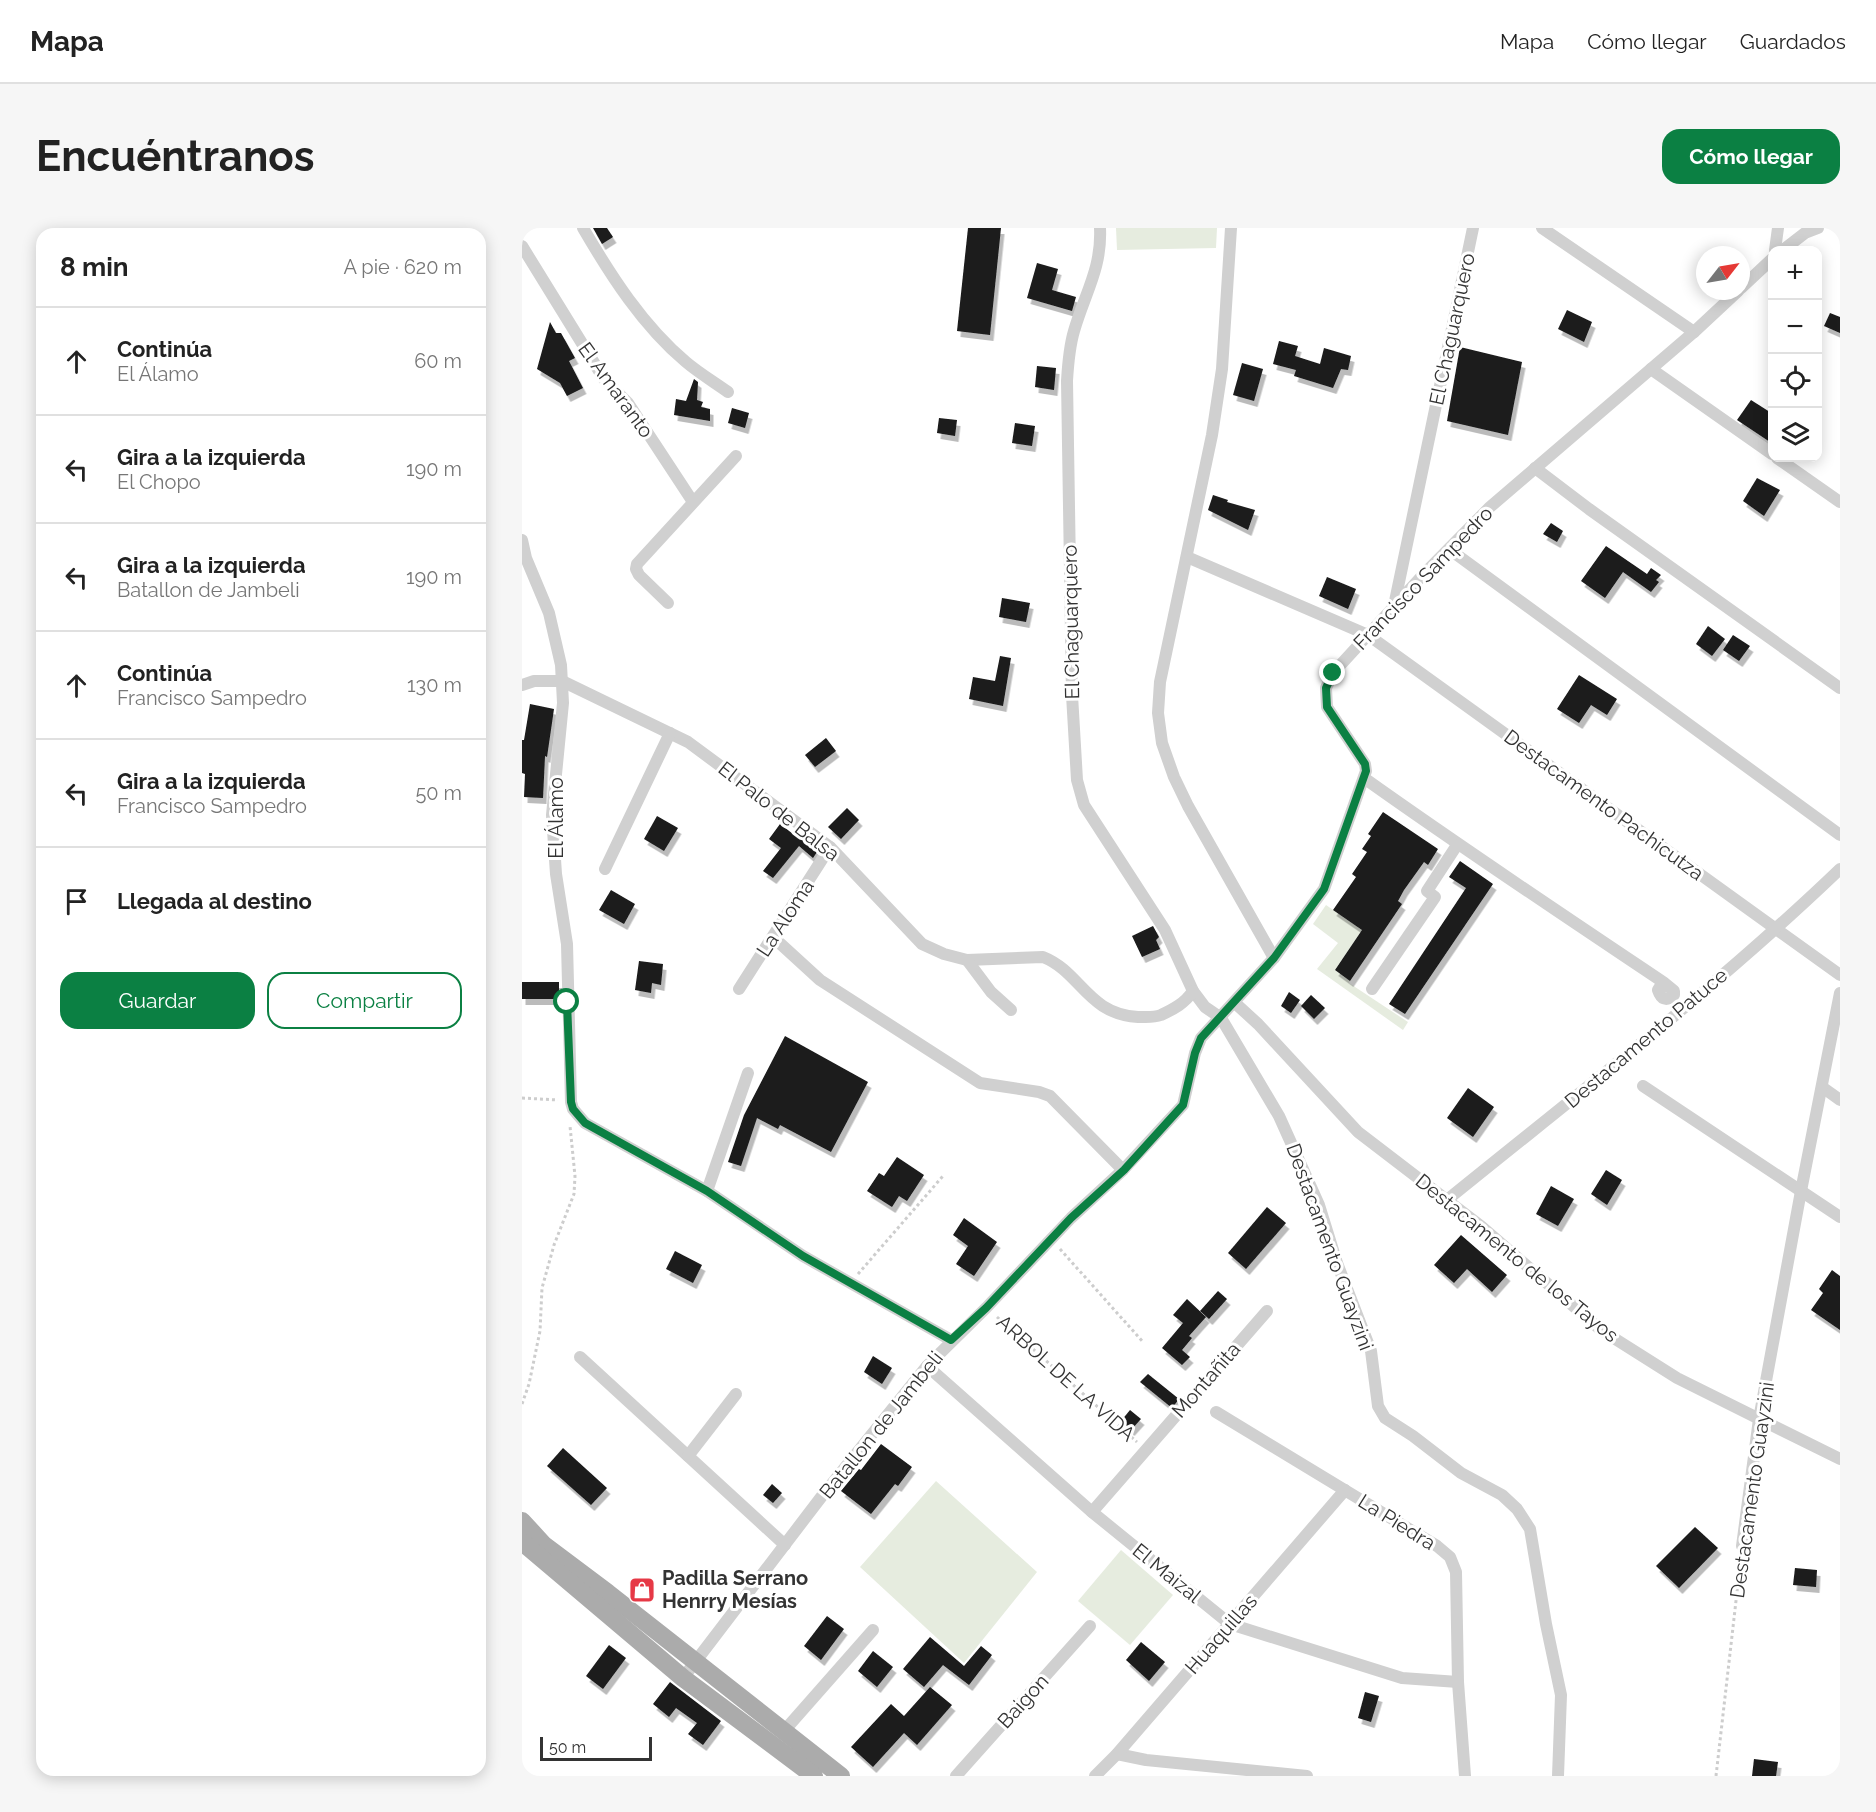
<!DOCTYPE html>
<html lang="es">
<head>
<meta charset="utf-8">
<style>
	:root { --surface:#fff; --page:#f6f6f6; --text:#222; --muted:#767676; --line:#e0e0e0; --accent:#0b8043 }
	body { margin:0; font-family:Raleway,sans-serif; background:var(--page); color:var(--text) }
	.controls { position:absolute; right:18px; top:18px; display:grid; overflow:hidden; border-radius:12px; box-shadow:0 3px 15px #0003 }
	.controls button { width:54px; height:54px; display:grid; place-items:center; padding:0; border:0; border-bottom:2px solid var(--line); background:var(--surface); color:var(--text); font:30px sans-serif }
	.compass { position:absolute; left:1174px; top:18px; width:54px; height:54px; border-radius:50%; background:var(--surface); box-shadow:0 3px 15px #0003; rotate:59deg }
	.scale { position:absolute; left:18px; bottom:15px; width:112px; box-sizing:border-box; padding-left:6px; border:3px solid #333; border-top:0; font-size:16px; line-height:21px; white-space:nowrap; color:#333; -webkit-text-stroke:4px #fff; paint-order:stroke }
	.stop { position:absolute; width:18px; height:18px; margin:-14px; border:4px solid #0b8043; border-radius:50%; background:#fff }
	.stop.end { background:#0b8043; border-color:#fff; box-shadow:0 2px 6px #0008 }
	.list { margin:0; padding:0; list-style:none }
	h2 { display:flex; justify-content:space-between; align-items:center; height:78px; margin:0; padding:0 24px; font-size:26px }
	h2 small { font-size:20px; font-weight:400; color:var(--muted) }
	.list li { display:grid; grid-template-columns:39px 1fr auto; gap:18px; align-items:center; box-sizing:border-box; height:108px; padding:0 24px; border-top:2px solid var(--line) }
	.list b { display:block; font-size:22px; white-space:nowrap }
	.list p { margin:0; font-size:20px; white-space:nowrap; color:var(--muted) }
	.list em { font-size:20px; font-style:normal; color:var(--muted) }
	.actions { display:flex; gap:12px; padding:18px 24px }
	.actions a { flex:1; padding:14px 0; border:2px solid var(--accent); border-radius:18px; text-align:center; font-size:21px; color:var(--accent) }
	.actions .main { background:var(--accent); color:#fff }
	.icon { flex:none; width:33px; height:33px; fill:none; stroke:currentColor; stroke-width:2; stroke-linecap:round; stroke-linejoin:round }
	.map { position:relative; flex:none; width:1318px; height:1548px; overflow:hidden; border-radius:18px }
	header { display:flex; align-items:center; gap:36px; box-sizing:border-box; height:84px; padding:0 30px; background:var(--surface); border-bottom:2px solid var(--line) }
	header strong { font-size:28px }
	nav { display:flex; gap:33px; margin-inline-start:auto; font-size:21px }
	.intro { display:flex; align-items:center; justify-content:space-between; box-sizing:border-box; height:144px; padding:0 36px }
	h1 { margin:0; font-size:42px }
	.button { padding:15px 27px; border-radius:18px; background:var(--accent); color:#fff; font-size:21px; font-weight:700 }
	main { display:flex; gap:36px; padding:0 36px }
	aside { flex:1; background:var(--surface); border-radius:18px; box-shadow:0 3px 15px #0003 }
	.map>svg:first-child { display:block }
</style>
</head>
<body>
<header>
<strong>Mapa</strong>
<nav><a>Mapa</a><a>Cómo llegar</a><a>Guardados</a></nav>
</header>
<div class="intro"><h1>Encuéntranos</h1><a class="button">Cómo llegar</a></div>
<main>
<aside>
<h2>8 min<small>A pie · 620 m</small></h2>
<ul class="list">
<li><svg class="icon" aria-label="ahead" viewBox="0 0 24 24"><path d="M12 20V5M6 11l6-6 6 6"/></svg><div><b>Continúa</b><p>El Álamo</p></div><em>60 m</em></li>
<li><svg class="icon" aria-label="left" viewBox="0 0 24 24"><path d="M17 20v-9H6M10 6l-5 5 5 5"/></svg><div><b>Gira a la izquierda</b><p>El Chopo</p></div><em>190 m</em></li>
<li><svg class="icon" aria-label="left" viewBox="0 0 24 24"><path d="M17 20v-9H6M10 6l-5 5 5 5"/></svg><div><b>Gira a la izquierda</b><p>Batallon de Jambeli</p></div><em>190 m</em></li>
<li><svg class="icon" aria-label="ahead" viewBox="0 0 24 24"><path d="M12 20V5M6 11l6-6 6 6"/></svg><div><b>Continúa</b><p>Francisco Sampedro</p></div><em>130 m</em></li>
<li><svg class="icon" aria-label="left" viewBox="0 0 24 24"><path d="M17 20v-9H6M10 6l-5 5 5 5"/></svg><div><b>Gira a la izquierda</b><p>Francisco Sampedro</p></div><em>50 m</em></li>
<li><svg class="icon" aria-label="arrive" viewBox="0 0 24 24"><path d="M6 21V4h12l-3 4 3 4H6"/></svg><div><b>Llegada al destino</b></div></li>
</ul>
<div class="actions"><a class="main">Guardar</a><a>Compartir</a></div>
</aside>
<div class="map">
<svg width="1318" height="1548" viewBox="0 0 1318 1548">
	<defs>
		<filter id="shadow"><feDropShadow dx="3.5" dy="6" stdDeviation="0" flood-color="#0004"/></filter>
	</defs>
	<rect width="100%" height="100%" fill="#fff"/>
	<g fill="#e6ecdf">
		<polygon points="594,0 695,0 694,20 595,22"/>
		<polygon points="804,677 840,702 813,742 828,753 827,755 886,794 881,802 795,741 816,715 791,696"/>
		<polygon points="414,1253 515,1344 442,1435 338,1339"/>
		<polygon points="599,1322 651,1367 608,1417 556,1373"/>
	</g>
	<g fill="#1a1a1a" filter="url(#shadow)">
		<polygon points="71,0 85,0 91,9 80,16"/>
		<polygon points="446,0 479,0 468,107 435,103"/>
		<polygon points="515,35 536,41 530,62 554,69 550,83 505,70"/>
		<polygon points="1045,82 1070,94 1062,114 1036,101"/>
		<polygon points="1308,85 1318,89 1318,105 1302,98"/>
		<polygon points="28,94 34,105 39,105 53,130 47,133 61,160 45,168 38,155 15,141"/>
		<polygon points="757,113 776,118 773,128 798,136 802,120 829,128 826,142 819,141 811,160 772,148 774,142 751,136"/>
		<polygon points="938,119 1000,134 986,207 925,193"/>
		<polygon points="720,135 741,141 732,173 711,167"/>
		<polygon points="515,138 534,140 532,162 513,159"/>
		<polygon points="172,151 176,154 175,172 181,174 179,179 188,181 188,193 152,187 154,171 164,173"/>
		<polygon points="1229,172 1251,186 1251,216 1215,192"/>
		<polygon points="210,180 227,185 223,200 206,195"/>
		<polygon points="417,190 435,192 433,208 415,205"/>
		<polygon points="493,195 513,198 510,218 490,215"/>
		<polygon points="1235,250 1258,262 1242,288 1221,273"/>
		<polygon points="691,267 706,272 705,274 733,282 726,302 686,282"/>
		<polygon points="1029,295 1041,303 1035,314 1021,306"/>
		<polygon points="1084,318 1125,346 1129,340 1139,347 1134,352 1137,354 1129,364 1101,344 1083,370 1059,353"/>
		<polygon points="805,349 834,361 826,381 797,368"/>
		<polygon points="480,370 508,375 504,394 477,389"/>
		<polygon points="1186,398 1203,411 1190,428 1174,416"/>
		<polygon points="1211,407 1228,418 1217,433 1201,422"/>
		<polygon points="478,428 489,430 481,478 447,471 451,449 473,453"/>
		<polygon points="1057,447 1095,471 1085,487 1069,477 1057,495 1035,481"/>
		<polygon points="8,476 32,481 25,529 23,528 21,570 2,569 3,546 0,545 0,512 2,512"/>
		<polygon points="304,510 314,523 293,539 283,527"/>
		<polygon points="325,580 337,592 319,611 306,599"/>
		<polygon points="861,584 916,621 906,637 902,634 882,662 876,673 880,676 828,753 813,742 840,702 811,682 834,649 830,646 845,624 840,621 849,608 846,606"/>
		<polygon points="135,588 156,600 142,623 122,611"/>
		<polygon points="258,596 275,609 277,606 297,621 291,630 277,618 251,650 241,643 259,620 247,611"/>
		<polygon points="938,633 971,656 883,786 867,776 944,660 927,649"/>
		<polygon points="89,662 113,676 102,696 77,682"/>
		<polygon points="631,698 637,709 634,712 638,721 620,729 610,708"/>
		<polygon points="117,733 141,736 139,757 130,755 129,765 113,762"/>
		<rect x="0" y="754" width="37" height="17"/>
		<polygon points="767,764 778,772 769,785 759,778"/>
		<polygon points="789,767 803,780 792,791 779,778"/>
		<polygon points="263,808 346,854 309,924 258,897 256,901 235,890 219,938 206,934 222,887"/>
		<polygon points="946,860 972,879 951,909 925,890"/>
		<polygon points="375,929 402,947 385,973 377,968 370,979 345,963 357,945 362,948"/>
		<polygon points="1084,942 1100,952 1085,977 1069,966"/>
		<polygon points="1029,958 1052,971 1036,998 1014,986"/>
		<polygon points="745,979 764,995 724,1041 706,1025"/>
		<polygon points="442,990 475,1014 452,1048 434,1036 446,1018 431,1007"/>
		<polygon points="939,1007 985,1047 970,1064 945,1041 932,1055 912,1037"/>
		<polygon points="153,1023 180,1037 171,1055 144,1041"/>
		<polygon points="1310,1042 1318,1048 1318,1102 1289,1082 1301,1065 1297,1061"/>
		<polygon points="696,1063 705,1071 687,1091 678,1083"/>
		<polygon points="665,1071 684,1089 667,1108 670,1110 660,1122 668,1129 660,1137 640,1120 661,1095 651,1087"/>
		<polygon points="351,1128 370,1140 360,1156 342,1144"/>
		<polygon points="626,1146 657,1171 650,1180 618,1154"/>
		<polygon points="608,1182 619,1191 609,1202 599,1193"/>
		<polygon points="359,1216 390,1239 376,1258 373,1256 349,1286 319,1263 337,1241 339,1242"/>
		<polygon points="41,1220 85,1260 69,1277 25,1238"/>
		<polygon points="250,1256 260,1265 251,1275 241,1267"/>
		<polygon points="1173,1299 1196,1320 1157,1360 1134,1338"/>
		<polygon points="1273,1340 1295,1342 1294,1359 1271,1357"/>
		<polygon points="305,1388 322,1401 299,1432 282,1418"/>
		<polygon points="408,1409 442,1438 459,1418 470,1427 447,1457 421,1437 402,1459 381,1441"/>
		<polygon points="619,1414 643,1434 627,1453 604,1432"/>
		<polygon points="87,1417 104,1430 81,1461 64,1448"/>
		<polygon points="351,1423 371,1439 355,1459 336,1443"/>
		<polygon points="148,1454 199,1493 181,1517 166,1506 175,1495 154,1480 147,1489 131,1476"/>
		<polygon points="408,1459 430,1477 395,1517 382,1505 351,1539 329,1519 369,1476 382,1488"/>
		<polygon points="843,1464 857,1468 849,1494 836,1490"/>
		<polygon points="1232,1531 1256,1534 1254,1548 1230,1548"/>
	</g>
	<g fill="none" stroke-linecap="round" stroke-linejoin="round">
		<g stroke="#cdcdcd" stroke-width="3" stroke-dasharray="3 3" stroke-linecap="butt">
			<polyline points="0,870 36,872"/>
			<polyline points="538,1021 621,1114"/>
			<polyline points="336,1046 421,948"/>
			<polyline points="475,1089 615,1214"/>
			<polyline points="0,1176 7,1156 18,1103 20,1060 32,1017 52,966 53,948 48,898"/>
			<polyline points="1194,1548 1219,1329"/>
		</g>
		<g stroke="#d0d0d0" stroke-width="12">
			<path d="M61 0C89 48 121 98 164 134 177 145 192 154 206 164"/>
			<path d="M578 0C580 40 563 65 552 103 547 120 546 136 545 153L550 467 555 552 562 577 643 702 671 763 683 779 699 790 757 888 797 977 815 1035 849 1123 856 1178 863 1190 891 1208 939 1245 980 1267 995 1281 1008 1301 1024 1396 1039 1467 1036 1548"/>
			<polyline points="709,0 700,141 690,207 638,454 636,485 640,515 652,549 666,578 752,730"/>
			<polyline points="1020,0 1172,104"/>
			<polyline points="0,18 82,151 106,175 171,274"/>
			<polyline points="1253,22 1256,0"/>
			<polyline points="1261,22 1283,5 1296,0"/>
			<polyline points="1219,60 1250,31"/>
			<polyline points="1129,141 1250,226"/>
			<polyline points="1255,230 1318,274"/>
			<polyline points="1013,240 1067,281 1318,460"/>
			<polyline points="0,312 4,330 27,385 39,437 41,475 30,587 34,646 45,716 49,874 51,881 63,895 185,963 281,1028 429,1112"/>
			<polyline points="927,321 1318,607"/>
			<polyline points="665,329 846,407 1318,747"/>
			<polyline points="146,375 117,347 114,341 115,336 214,228"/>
			<polyline points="872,378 951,0"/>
			<path d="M0 457 12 453H40L166 514 308 619 400 716 422 726 445 732 521 729C559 744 565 786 616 789 625 789 631 790 639 787 652 781 663 775 671 763"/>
			<path d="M842 550C940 620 1041 687 1141 754L1152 763V767C1144 774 1139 771 1136 762L1141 754"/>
			<polyline points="83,641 148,505"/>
			<polyline points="251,709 298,752 458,855 517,864 528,868 601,942"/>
			<polyline points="445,732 469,764 489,782"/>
			<polyline points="217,761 308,619"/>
			<polyline points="850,761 913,669 905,663 935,617"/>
			<polyline points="713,775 736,796 836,904 960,999 1079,1102 1155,1150 1318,1231"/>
			<polyline points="1121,858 1318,989"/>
			<polyline points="1300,859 1318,872"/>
			<polyline points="185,963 226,845"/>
			<path d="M925 972C1058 864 1194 760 1318 641"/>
			<polyline points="58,1129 263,1317"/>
			<polyline points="405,1138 570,1284 708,1396 880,1450 936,1454"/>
			<polyline points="694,1184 915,1318 928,1329 934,1344 936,1454 943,1548"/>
			<polyline points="166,1228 214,1166"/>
			<polyline points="570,1284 745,1083"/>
			<polyline points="1220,1318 1237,1191 1279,963 1318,765"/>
			<polyline points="161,1450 300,1268 405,1138 464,1080 549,990 601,942 661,877 673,825 679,810 752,730 802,661 844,543 843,536 805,479 804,460 811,445 901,347 968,279 1172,104 1216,63"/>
			<polyline points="262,1503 351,1402"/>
			<polyline points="595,1526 624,1532 785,1548"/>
			<polyline points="434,1548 568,1398"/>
			<polyline points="573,1548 595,1526 823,1262"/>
		</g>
		<g stroke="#ababab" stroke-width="18">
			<polyline points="0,1293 22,1317 86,1365 319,1548"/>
			<polyline points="0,1314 161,1450 292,1548"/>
		</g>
	</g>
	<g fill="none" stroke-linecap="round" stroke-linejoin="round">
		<polyline stroke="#0b8043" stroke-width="8" points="45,774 49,874 51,881 63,895 185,963 281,1028 429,1112 464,1080 549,990 602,942 661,877 673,825 679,810 752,730 802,661 844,543 843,536 805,479 804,460 811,445"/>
	</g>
	<defs>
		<symbol id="shop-square" viewBox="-11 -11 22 22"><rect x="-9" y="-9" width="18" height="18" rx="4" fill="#e63946" stroke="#fff"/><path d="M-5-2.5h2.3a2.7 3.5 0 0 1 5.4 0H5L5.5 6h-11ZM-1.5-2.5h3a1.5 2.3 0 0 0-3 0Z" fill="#fff"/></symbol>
	</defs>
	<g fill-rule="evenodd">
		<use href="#shop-square" x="105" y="1347" width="30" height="30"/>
	</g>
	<g text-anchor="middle" stroke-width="6" stroke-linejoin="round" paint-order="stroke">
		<g font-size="20" fill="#333" stroke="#fff">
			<text transform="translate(930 101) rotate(-78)" y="7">El Chaguarquero</text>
			<text transform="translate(94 162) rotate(54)" y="7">El Amaranto</text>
			<text transform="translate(901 350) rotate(-46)" y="7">Francisco Sampedro</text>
			<text transform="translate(549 394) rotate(-91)" y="7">El Chaguarquero</text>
			<text transform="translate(1082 577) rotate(36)" y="7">Destacamento Pachicutza</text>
			<text transform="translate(257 583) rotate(38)" y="7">El Palo de Balsa</text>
			<text transform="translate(34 590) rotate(-90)" y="7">El Álamo</text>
			<text transform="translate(263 690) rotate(-57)" y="7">La Aloma</text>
			<text transform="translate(1124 810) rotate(-40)" y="7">Destacamento Patuce</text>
			<text transform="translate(808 1019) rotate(70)" y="7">Destacamento Guayzini</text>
			<text transform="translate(995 1030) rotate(39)" y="7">Destacamento de los Tayos</text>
			<text transform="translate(544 1150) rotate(42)" y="7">ARBOL DE LA VIDA</text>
			<text transform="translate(684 1152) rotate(-49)" y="7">Montañita</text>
			<text transform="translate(359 1197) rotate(-51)" y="7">Batallon de Jambeli</text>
			<text transform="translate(1230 1262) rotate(-82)" y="7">Destacamento Guayzini</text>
			<text transform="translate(875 1294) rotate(32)" y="7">La Piedra</text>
			<text transform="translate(645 1345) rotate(39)" y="7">El Maizal</text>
			<text transform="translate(699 1406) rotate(-49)" y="7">Huaquillas</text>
			<text transform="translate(501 1473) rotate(-48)" y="7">Baigon</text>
		</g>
		<g font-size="20" font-weight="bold" fill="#333" stroke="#fff" text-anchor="start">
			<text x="140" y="1357">Padilla Serrano<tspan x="140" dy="23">Henrry Mesías</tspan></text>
		</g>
	</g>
</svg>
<div class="controls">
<button>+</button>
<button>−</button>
<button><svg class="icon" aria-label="locate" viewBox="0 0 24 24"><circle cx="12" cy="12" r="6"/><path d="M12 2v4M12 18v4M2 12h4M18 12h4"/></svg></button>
<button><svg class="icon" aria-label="layers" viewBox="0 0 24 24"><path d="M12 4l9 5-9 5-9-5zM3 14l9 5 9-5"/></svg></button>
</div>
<svg class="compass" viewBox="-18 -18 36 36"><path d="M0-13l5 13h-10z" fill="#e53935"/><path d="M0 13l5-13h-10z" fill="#767676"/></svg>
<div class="scale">50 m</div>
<div class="stop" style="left:45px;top:774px"></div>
<div class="stop end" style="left:811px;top:445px"></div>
</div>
</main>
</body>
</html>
